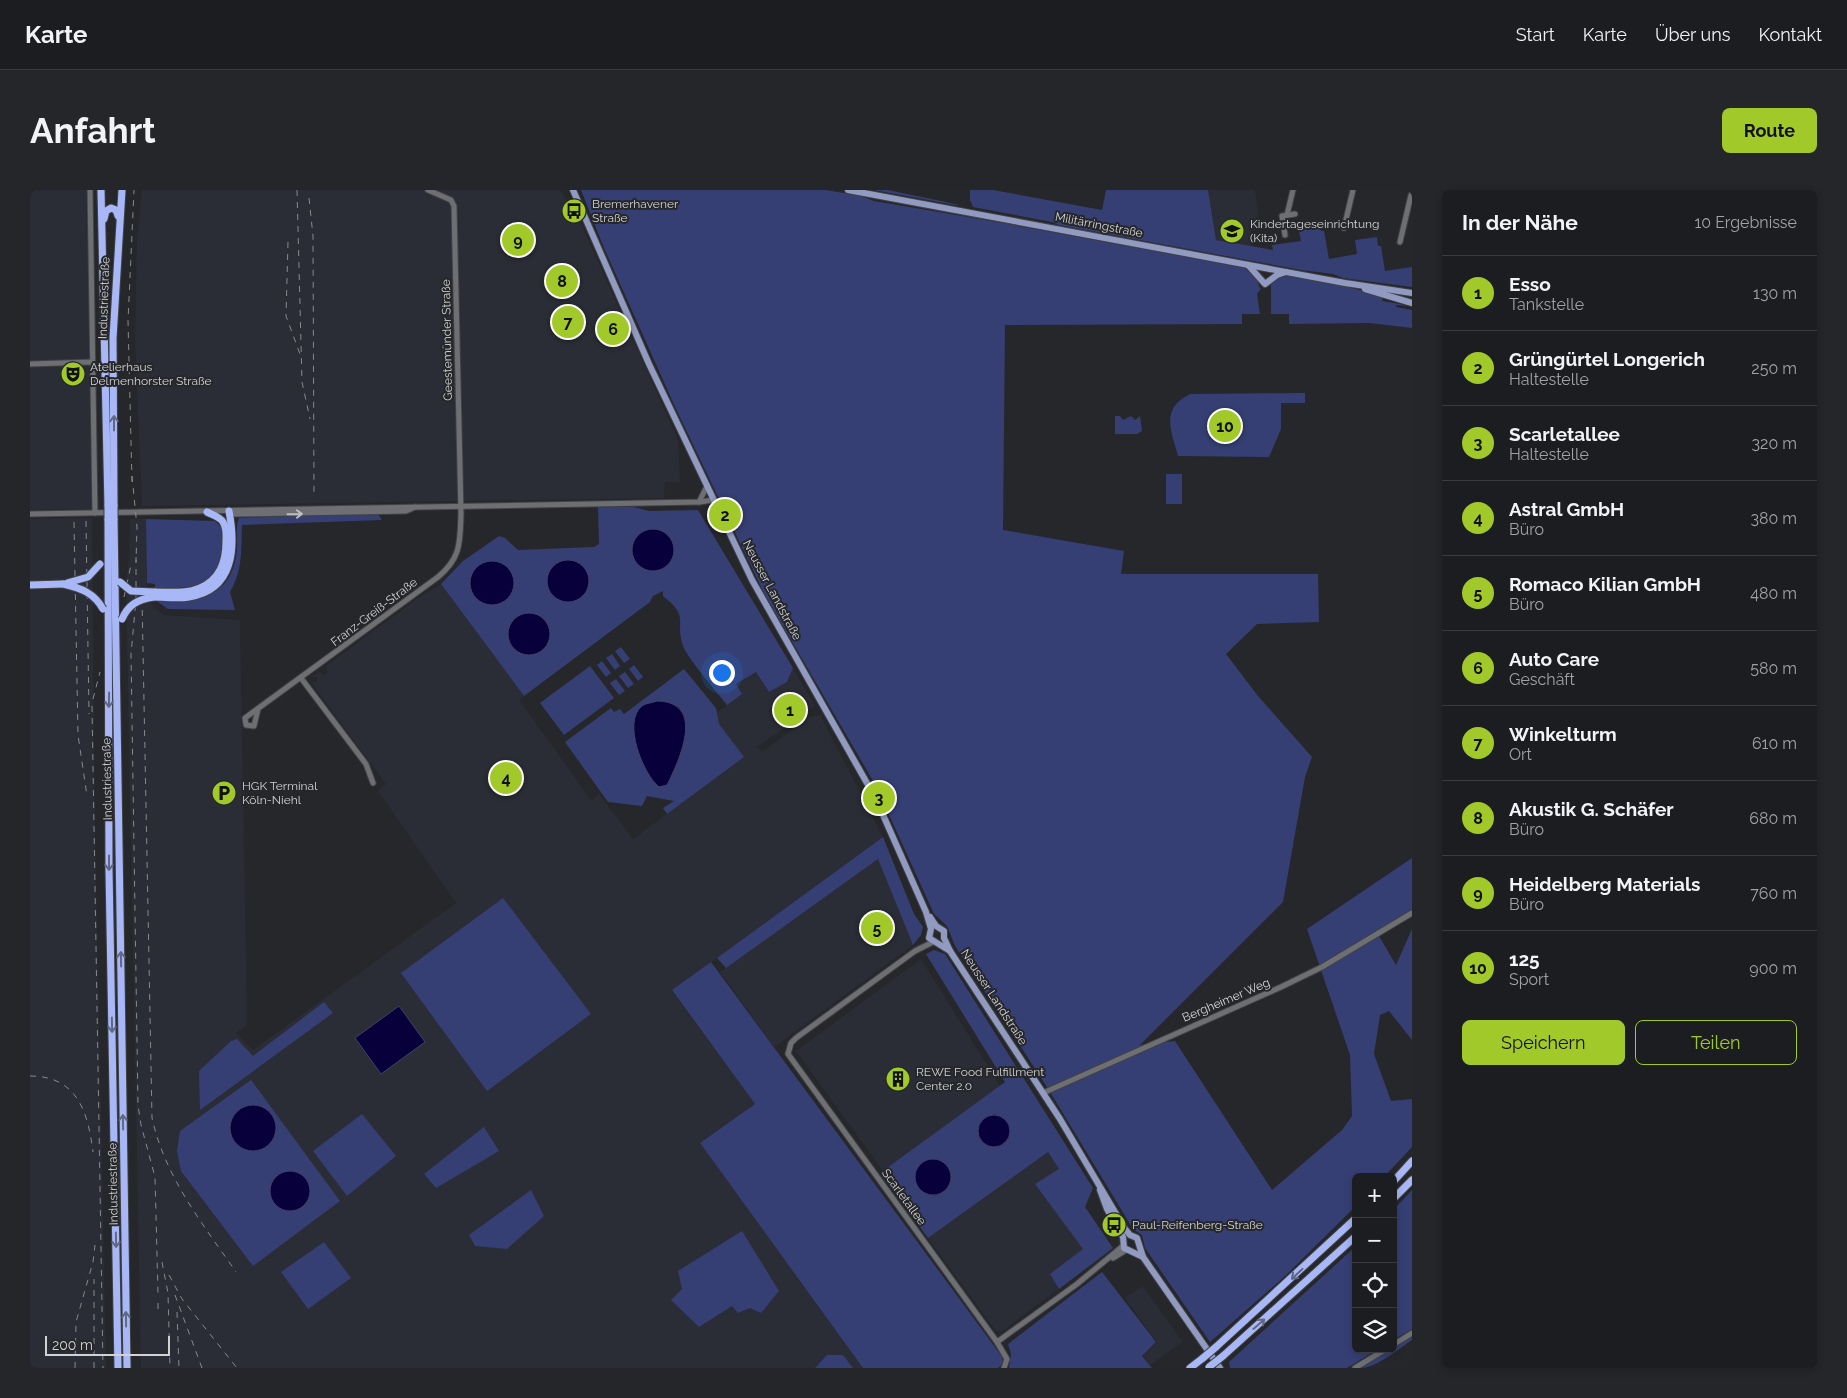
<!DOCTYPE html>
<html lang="de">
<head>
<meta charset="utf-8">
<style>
	:root { --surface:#1c1d20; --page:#252629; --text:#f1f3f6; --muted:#a0a2a5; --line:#3a3b3e; --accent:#a1c929 }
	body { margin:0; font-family:Raleway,sans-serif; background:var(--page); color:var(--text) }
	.controls { position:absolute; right:15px; bottom:15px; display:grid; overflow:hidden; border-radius:8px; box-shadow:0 2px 8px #0003 }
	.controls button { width:45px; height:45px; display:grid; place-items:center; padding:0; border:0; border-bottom:1px solid var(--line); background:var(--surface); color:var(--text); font:25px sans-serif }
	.scale { position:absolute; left:15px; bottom:12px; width:125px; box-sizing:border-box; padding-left:5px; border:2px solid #d1d2d4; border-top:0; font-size:14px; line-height:18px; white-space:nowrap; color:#d1d2d4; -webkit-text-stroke:4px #26272a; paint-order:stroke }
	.you { position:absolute; left:691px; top:482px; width:18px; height:18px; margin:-12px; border:4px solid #fff; border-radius:50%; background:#1a73e8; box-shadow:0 0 0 8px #1a73e833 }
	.badge { display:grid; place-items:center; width:32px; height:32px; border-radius:50%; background:var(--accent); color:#111; font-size:16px; font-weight:700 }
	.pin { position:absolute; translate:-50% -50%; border:2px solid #fff; box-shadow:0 1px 5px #0006 }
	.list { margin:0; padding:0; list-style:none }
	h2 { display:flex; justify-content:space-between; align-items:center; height:65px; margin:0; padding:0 20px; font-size:21px }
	h2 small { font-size:16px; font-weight:400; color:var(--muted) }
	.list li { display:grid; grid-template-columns:32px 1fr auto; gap:15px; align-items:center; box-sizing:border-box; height:75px; padding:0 20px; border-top:1px solid var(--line) }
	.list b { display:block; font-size:19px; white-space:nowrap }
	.list p { margin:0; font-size:16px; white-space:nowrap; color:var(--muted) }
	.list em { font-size:16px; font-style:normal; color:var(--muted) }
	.actions { display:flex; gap:10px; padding:15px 20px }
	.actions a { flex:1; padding:11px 0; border:1px solid var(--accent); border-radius:8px; text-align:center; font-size:18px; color:var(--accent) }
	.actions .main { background:var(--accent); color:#111 }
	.icon { flex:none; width:28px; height:28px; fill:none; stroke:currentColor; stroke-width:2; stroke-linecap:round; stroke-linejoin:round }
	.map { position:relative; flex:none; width:1382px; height:1178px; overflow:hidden; border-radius:8px }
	header { display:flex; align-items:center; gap:30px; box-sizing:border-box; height:70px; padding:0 25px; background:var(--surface); border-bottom:1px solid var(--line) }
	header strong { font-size:24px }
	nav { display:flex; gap:28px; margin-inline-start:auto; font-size:18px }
	.intro { display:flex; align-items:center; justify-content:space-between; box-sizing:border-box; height:120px; padding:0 30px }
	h1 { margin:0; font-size:35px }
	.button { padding:12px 22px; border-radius:8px; background:var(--accent); color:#111; font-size:18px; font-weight:700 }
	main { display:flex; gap:30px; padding:0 30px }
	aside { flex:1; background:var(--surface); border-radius:8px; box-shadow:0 2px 8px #0003 }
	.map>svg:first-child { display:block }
</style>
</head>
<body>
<header>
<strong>Karte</strong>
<nav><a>Start</a><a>Karte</a><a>Über uns</a><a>Kontakt</a></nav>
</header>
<div class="intro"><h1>Anfahrt</h1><a class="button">Route</a></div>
<main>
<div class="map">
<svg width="1382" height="1178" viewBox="0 0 1382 1178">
	<rect width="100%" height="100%" fill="#26272a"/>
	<g fill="#2b2d36">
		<polygon points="0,0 56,0 62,319 0,320"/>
		<polygon points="112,0 530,0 551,34 648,250 650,292 635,292 634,308 112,316 105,149 107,52"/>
		<polygon points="1178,0 1225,0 1228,23 1225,31 1219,33 1223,57 1186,50"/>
		<polygon points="62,328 65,637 76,1178 0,1178 0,329"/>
		<polygon points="100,329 116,329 117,410 133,425 210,430 217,835 206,843 223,860 426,713 348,601 356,594 281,492 287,492 287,487 282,486 289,482 294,485 297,483 296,476 391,406 411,394 494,506 489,510 562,611 569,604 603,649 710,570 680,528 711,504 705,495 726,482 739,502 757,492 763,478 785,516 727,557 732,562 779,527 790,525 853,647 642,801 725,914 670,953 833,1178 111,1178 96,392 99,370"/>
		<polygon points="848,669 883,755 744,857 690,782"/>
		<polygon points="891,769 970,896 853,981 766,861"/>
		<polygon points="1018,962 1083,1058 971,1142 966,1141 898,1048"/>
		<polygon points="1113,1096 1153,1152 1120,1175 1113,1166 1127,1152 1095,1108"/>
	</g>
	<g fill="#353f73" fill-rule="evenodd">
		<polygon points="551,0 796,0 831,6 844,11 973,33 1215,78 1228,91 1229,97 1231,98 1227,104 1230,124 1212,124 1212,134 975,135 973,340 1094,361 1091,384 1288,384 1289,432 1227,434 1196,464 1228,506 1282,567 1275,587 1253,712 1110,855 1145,851 1242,1000 1312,940 1322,926 1320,865 1277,739 1382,668 1382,725 1349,746 1366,775 1382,739 1382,850 1359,821 1350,825 1344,864 1361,911 1382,909 1382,957 1354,987 1326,987 1326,1016 1254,1087 1180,1152 1115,1058 1112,1045 1103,1039 1017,897 925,756 917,736 904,724 846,596 735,405 646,219 574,58"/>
		<polygon points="844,0 858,0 930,15 925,15"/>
		<polygon points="940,0 963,0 1072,20 1076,0 1178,0 1186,50 1243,60 1242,55 1271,51 1268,36 1290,33 1291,41 1294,41 1299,69 1327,64 1325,50 1347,47 1348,56 1351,56 1355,81 1382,77 1382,97 1313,88 1303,84 1271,80 1029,35 1022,32 943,17 940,10"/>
		<polygon points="1255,84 1310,95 1353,106 1352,111 1382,116 1366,115 1366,117 1382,120 1382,138 1340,133 1259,134 1259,124 1241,124 1241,94 1243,87"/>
		<path d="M1275 203V213H1251V239L1239 267 1148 266C1141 240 1130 219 1160 204Z"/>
		<polygon points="1085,226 1090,226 1093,230 1101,226 1105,230 1110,226 1112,241 1107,244 1085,244"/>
		<rect x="1136" y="284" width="16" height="30"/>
		<path d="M568 317H604L619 321 668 320 763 478 757 492 739 502 726 482 706 494 712 504 697 515C687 502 658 469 653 456 644 430 661 428 633 406V401L623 406 620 412 494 506 411 394 433 371 469 346 475 348 488 360 564 357 569 354ZM602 362 643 368 633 379 607 374Z"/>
		<path d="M305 324H348L352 330 212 335C211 360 213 380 200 402L205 420 138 419 125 410C167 411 203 410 207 358 208 348 205 338 209 328Z"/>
		<path d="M116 329 185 331 192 338C194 397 177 397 125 399V394L117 393Z"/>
		<polygon points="591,457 600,469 594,473 585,461"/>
		<polygon points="582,464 590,476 585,480 576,468"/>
		<polygon points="572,471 581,483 576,487 567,475"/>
		<polygon points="604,475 613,487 608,491 599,479"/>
		<polygon points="560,476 584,508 534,545 510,513"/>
		<path d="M654 479 686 518 689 534 714 567 637 624 633 618 644 611 617 606 612 616 578 612 535 552 581 518 584 522 590 519 594 524ZM648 516C651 521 655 524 655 530 657 547 645 580 637 595Z"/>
		<polygon points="595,482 604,494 598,498 589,486"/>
		<polygon points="586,489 595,501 589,505 580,493"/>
		<polygon points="853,647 884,724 893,737 891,745 883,755 848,669 696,778 687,768"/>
		<polygon points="473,708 561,824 457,901 371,783"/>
		<path d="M904 760 915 764 1063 998 1055 1017 1083 1058 1029 1099 1020 1084 1053 1059 1005 994 1029 979 1018 962 898 1048 850 983 975 892 896 764ZM965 924 980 937 979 948 972 955H956L949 947 955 927ZM908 970C927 978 924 1002 904 1006L885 982 892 973Z"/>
		<polygon points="681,772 973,1168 972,1175 968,1178 833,1178 670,953 725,914 642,800"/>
		<polygon points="294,812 303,823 170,920 169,881 201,851 207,849 223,866"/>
		<polygon points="221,890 310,1011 223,1076 151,981 147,961 150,941"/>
		<polygon points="332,924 366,966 317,1006 283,961"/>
		<polygon points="454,937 469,961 406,998 394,984"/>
		<polygon points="501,1000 514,1026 477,1059 445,1056 439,1045"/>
		<polygon points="1382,1000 1382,1139 1363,1150 1363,1020"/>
		<polygon points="712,1041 749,1101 731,1123 720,1118 708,1123 702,1116 669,1137 641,1110 652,1099 648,1081"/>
		<polygon points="294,1052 321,1088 278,1119 251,1082"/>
		<polygon points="1326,1056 1326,1159 1348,1159 1317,1178 1200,1178 1199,1172"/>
		<polygon points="1072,1082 1126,1152 1112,1166 1122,1178 979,1178 981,1164 978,1154"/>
		<path d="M1382 1146V1150C1368 1159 1347 1178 1330 1178Z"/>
		<polygon points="797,1165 813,1165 823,1178 785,1178"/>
	</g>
	<g fill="#07003a" stroke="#443f68">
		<circle cx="623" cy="360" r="21"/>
		<circle cx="538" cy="391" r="21"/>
		<circle cx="462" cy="393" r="22"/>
		<circle cx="499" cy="444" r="21"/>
		<path d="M627 511C676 512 650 569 637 595L629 597C613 584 592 532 612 516 616 513 622 513 627 511Z"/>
		<polygon points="369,816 395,852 351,884 325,848"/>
		<circle cx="223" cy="938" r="23"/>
		<circle cx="964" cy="941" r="16"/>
		<circle cx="903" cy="987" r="18"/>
		<circle cx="260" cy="1001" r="20"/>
	</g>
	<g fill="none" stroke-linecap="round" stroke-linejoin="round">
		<defs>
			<g id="minor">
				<polyline points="60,0 65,323"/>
				<polyline points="1257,25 1263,0"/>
				<polyline points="1314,38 1323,0"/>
				<polyline points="1255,45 1252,26 1265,24"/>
				<polyline points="1370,52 1381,5"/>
				<polyline points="0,174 62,172"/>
				<polyline points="669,312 677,296"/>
				<polyline points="199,321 205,324 376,321 385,317"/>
				<polyline points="0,324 669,312 684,310"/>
				<polyline points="271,488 336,574 343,593"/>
				<path d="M228 519 224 536 216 535 215 528 408 387C431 368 430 353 431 324L424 16 421 10 398 0"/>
				<polyline points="903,752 885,761 766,848 761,853 758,864 967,1152 977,1169 974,1178"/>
				<polyline points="1013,903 1251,797 1292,777 1382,723"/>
				<polyline points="1083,1068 1096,1060"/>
				<polyline points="967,1152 1047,1094 1093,1056"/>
				<polyline points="1363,1155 1382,1143"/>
				<polyline points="1325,1178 1356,1159"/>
			</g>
			<g id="major">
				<polyline points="543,0 619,174 722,390 846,609 896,722 901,739 899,748 920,761"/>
				<polyline points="818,0 1315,93 1382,103"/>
				<polyline points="1218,75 1235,94 1247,85 1256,82"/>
				<polyline points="1335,99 1382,113"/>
				<polyline points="900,727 906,736 914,741 914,748 920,761 1030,929 1095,1039 1100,1045 1107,1048 1113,1067 1190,1178"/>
				<polyline points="1070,1000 1077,1019 1093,1047 1094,1058 1113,1067"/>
			</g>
			<g id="highway">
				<polyline points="71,0 78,316"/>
				<polyline points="74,29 76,21 81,18 86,20 88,26"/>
				<polyline points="84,316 83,148 92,0"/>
				<polyline points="78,329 79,680 88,1178"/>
				<polyline points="84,329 97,1178"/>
				<polyline points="0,395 33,394"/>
				<path d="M124 402C139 402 157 404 170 398 190 389 196 372 196 351 196 344 197 338 193 332 190 327 183 325 177 322"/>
				<path d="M124 407C135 407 148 409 159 407 204 400 206 358 199 321"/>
				<polyline points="1363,992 1382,971"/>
				<polyline points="1363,1009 1382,990"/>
				<polyline points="1186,1157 1326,1028"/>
				<polyline points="1193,1166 1326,1046"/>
				<polyline points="1160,1178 1173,1168"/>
			</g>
		</defs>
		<use href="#minor" stroke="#414245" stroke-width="7"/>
		<use href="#major" stroke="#414245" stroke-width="8"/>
		<use href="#highway" stroke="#414245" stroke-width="9"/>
		<use href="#minor" stroke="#6e6f73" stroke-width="5"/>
		<use href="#major" stroke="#919bc2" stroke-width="6"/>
		<use href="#highway" stroke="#a8b8f7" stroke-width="7"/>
		<g stroke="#88898b" stroke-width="1" stroke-dasharray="6 6" stroke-linecap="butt">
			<polyline points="267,0 272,192 280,229"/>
			<polyline points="279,8 283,46 284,306"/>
			<polyline points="258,52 256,126 270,164"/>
			<polyline points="102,286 107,337 106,372"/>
			<polyline points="102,292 98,131 104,0"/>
			<polyline points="56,331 59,524"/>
			<polyline points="44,332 48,545 57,606"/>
			<polyline points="106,367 106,410 101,464 108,915 111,935 125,987 128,1103"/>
			<polyline points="94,407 101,375"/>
			<path d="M112 408 122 928C135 987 172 1033 206 1082"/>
			<polyline points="63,509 70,482"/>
			<polyline points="62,516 73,1178"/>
			<path d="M0 886C48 886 58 923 63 962"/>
			<polyline points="132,1072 138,1103 140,1178"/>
			<polyline points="139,1085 152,1109 207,1178"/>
			<polyline points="145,1105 172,1178"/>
			<polyline points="128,1113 128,1120"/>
			<polyline points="147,1122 149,1178"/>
			<polyline points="45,1178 46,1132 63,1072 65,1055"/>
			<polyline points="64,1178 64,1089"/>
		</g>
		<defs>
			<g id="highway-bridge">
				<polyline points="78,316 78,329"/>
				<polyline points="84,316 84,329"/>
				<polyline points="90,392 101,401 124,402"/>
				<polyline points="37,393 58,387 70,374"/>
				<path d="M33 394C51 398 64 403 73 419"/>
				<path d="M92 429C98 415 108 409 124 407"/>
				<polyline points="1173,1168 1186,1157"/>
				<polyline points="1179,1177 1193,1166"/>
			</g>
		</defs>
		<use href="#highway-bridge" stroke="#414245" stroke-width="9" stroke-linecap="butt"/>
		<use href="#highway-bridge" stroke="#a8b8f7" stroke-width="7"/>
	</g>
	<defs><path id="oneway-shaft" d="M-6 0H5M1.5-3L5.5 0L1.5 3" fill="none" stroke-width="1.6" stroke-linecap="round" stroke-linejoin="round" transform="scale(1.25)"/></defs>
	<g stroke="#606886">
		<use href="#oneway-shaft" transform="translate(84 233) rotate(-90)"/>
		<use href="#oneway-shaft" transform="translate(79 510) rotate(91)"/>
		<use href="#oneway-shaft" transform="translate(79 673) rotate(90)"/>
		<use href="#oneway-shaft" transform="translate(91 769) rotate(-91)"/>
		<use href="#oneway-shaft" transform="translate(82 835) rotate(89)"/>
		<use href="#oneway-shaft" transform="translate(93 932) rotate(-91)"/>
		<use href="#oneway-shaft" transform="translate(86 1050) rotate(89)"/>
		<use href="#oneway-shaft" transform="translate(1267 1084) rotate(137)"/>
		<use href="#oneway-shaft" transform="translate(96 1129) rotate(-91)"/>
		<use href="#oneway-shaft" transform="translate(1229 1134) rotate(-41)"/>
	</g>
	<use stroke="#bdbec1" href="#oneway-shaft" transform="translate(265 324) rotate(-1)"/>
	<defs>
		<symbol id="bus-disc" viewBox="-11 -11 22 22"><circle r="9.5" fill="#a1c929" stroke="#26272a"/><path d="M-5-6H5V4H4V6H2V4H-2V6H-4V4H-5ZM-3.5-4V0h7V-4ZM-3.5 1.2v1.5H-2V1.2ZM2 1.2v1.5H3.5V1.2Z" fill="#111"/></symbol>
		<symbol id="school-disc" viewBox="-11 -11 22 22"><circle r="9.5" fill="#a1c929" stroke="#26272a"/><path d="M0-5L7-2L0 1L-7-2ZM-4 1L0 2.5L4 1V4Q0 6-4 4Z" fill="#111"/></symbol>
		<symbol id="theatre-disc" viewBox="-11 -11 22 22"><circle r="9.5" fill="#a1c929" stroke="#26272a"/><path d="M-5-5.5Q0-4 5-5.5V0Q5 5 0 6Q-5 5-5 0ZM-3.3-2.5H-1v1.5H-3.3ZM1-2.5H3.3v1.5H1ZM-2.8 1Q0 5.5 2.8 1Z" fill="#111"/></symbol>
		<symbol id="parking-disc" viewBox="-11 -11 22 22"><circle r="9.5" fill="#a1c929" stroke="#26272a"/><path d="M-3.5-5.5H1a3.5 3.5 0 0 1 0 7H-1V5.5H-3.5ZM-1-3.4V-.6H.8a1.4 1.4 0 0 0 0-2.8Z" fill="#111"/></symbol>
		<symbol id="building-disc" viewBox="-11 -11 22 22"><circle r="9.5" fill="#a1c929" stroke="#26272a"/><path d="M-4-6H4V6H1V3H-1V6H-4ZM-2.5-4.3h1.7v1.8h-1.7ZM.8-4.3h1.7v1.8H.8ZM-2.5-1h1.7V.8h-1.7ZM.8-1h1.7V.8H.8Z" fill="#111"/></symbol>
	</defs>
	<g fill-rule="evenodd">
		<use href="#bus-disc" x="530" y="7" width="28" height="28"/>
		<use href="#school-disc" x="1188" y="27" width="28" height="28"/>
		<use href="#theatre-disc" x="29" y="170" width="28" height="28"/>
		<use href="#parking-disc" x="180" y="589" width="28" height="28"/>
		<use href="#building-disc" x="854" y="875" width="28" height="28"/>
		<use href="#bus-disc" x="1070" y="1021" width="28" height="28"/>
	</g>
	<g text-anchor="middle" stroke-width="4" stroke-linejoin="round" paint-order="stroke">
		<g font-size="12" fill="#d1d2d4" stroke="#26272a" text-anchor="start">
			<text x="562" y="18">Bremerhavener<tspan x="562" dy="14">Straße</tspan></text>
			<text x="1220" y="38">Kindertageseinrichtung<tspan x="1220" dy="14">(Kita)</tspan></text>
			<text x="60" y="181">Atelierhaus<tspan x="60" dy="14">Delmenhorster Straße</tspan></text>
			<text x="212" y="600">HGK Terminal<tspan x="212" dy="14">Köln-Niehl</tspan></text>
			<text x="886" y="886">REWE Food Fulfillment<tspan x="886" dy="14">Center 2.0</tspan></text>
			<text x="1102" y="1039">Paul-Reifenberg-Straße</text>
		</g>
		<g font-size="12" fill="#d1d2d4" stroke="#26272a">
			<text transform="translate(1069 35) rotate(11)" y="4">Militärringstraße</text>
			<text transform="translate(74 108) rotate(-88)" y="4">Industriestraße</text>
			<text transform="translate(417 150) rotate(-91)" y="4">Geestemünder Straße</text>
			<text transform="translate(742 400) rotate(62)" y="4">Neusser Landstraße</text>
			<text transform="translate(344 422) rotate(-37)" y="4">Franz-Greiß-Straße</text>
			<text transform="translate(77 589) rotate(-91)" y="4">Industriestraße</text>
			<text transform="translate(964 807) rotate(57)" y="4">Neusser Landstraße</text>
			<text transform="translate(1196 810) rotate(-23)" y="4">Bergheimer Weg</text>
			<text transform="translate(83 994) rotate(-91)" y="4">Industriestraße</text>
			<text transform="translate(874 1007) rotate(54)" y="4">Scarletallee</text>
		</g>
	</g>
</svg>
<div class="controls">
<button>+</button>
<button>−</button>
<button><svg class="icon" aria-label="locate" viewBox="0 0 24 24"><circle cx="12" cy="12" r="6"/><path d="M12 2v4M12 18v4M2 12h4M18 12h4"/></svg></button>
<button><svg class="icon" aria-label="layers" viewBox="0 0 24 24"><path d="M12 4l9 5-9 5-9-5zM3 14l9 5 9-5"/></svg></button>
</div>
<div class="scale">200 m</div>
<div class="you"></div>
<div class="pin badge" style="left:760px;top:520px">1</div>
<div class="pin badge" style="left:695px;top:325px">2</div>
<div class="pin badge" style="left:849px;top:608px">3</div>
<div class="pin badge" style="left:476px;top:588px">4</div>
<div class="pin badge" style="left:847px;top:738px">5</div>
<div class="pin badge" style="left:583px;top:139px">6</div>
<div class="pin badge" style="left:538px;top:132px">7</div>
<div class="pin badge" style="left:532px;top:91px">8</div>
<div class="pin badge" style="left:488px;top:50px">9</div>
<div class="pin badge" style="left:1195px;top:236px">10</div>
</div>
<aside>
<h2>In der Nähe<small>10 Ergebnisse</small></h2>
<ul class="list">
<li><span class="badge">1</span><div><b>Esso</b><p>Tankstelle</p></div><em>130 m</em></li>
<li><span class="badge">2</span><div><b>Grüngürtel Longerich</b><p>Haltestelle</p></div><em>250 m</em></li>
<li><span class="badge">3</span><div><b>Scarletallee</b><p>Haltestelle</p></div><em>320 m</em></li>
<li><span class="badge">4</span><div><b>Astral GmbH</b><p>Büro</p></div><em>380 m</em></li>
<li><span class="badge">5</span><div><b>Romaco Kilian GmbH</b><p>Büro</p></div><em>480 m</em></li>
<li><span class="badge">6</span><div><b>Auto Care</b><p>Geschäft</p></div><em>580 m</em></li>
<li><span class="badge">7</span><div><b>Winkelturm</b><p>Ort</p></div><em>610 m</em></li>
<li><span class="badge">8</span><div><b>Akustik G. Schäfer</b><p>Büro</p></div><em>680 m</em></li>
<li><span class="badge">9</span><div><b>Heidelberg Materials</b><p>Büro</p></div><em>760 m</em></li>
<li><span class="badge">10</span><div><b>125</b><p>Sport</p></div><em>900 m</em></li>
</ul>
<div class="actions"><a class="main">Speichern</a><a>Teilen</a></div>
</aside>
</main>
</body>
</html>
